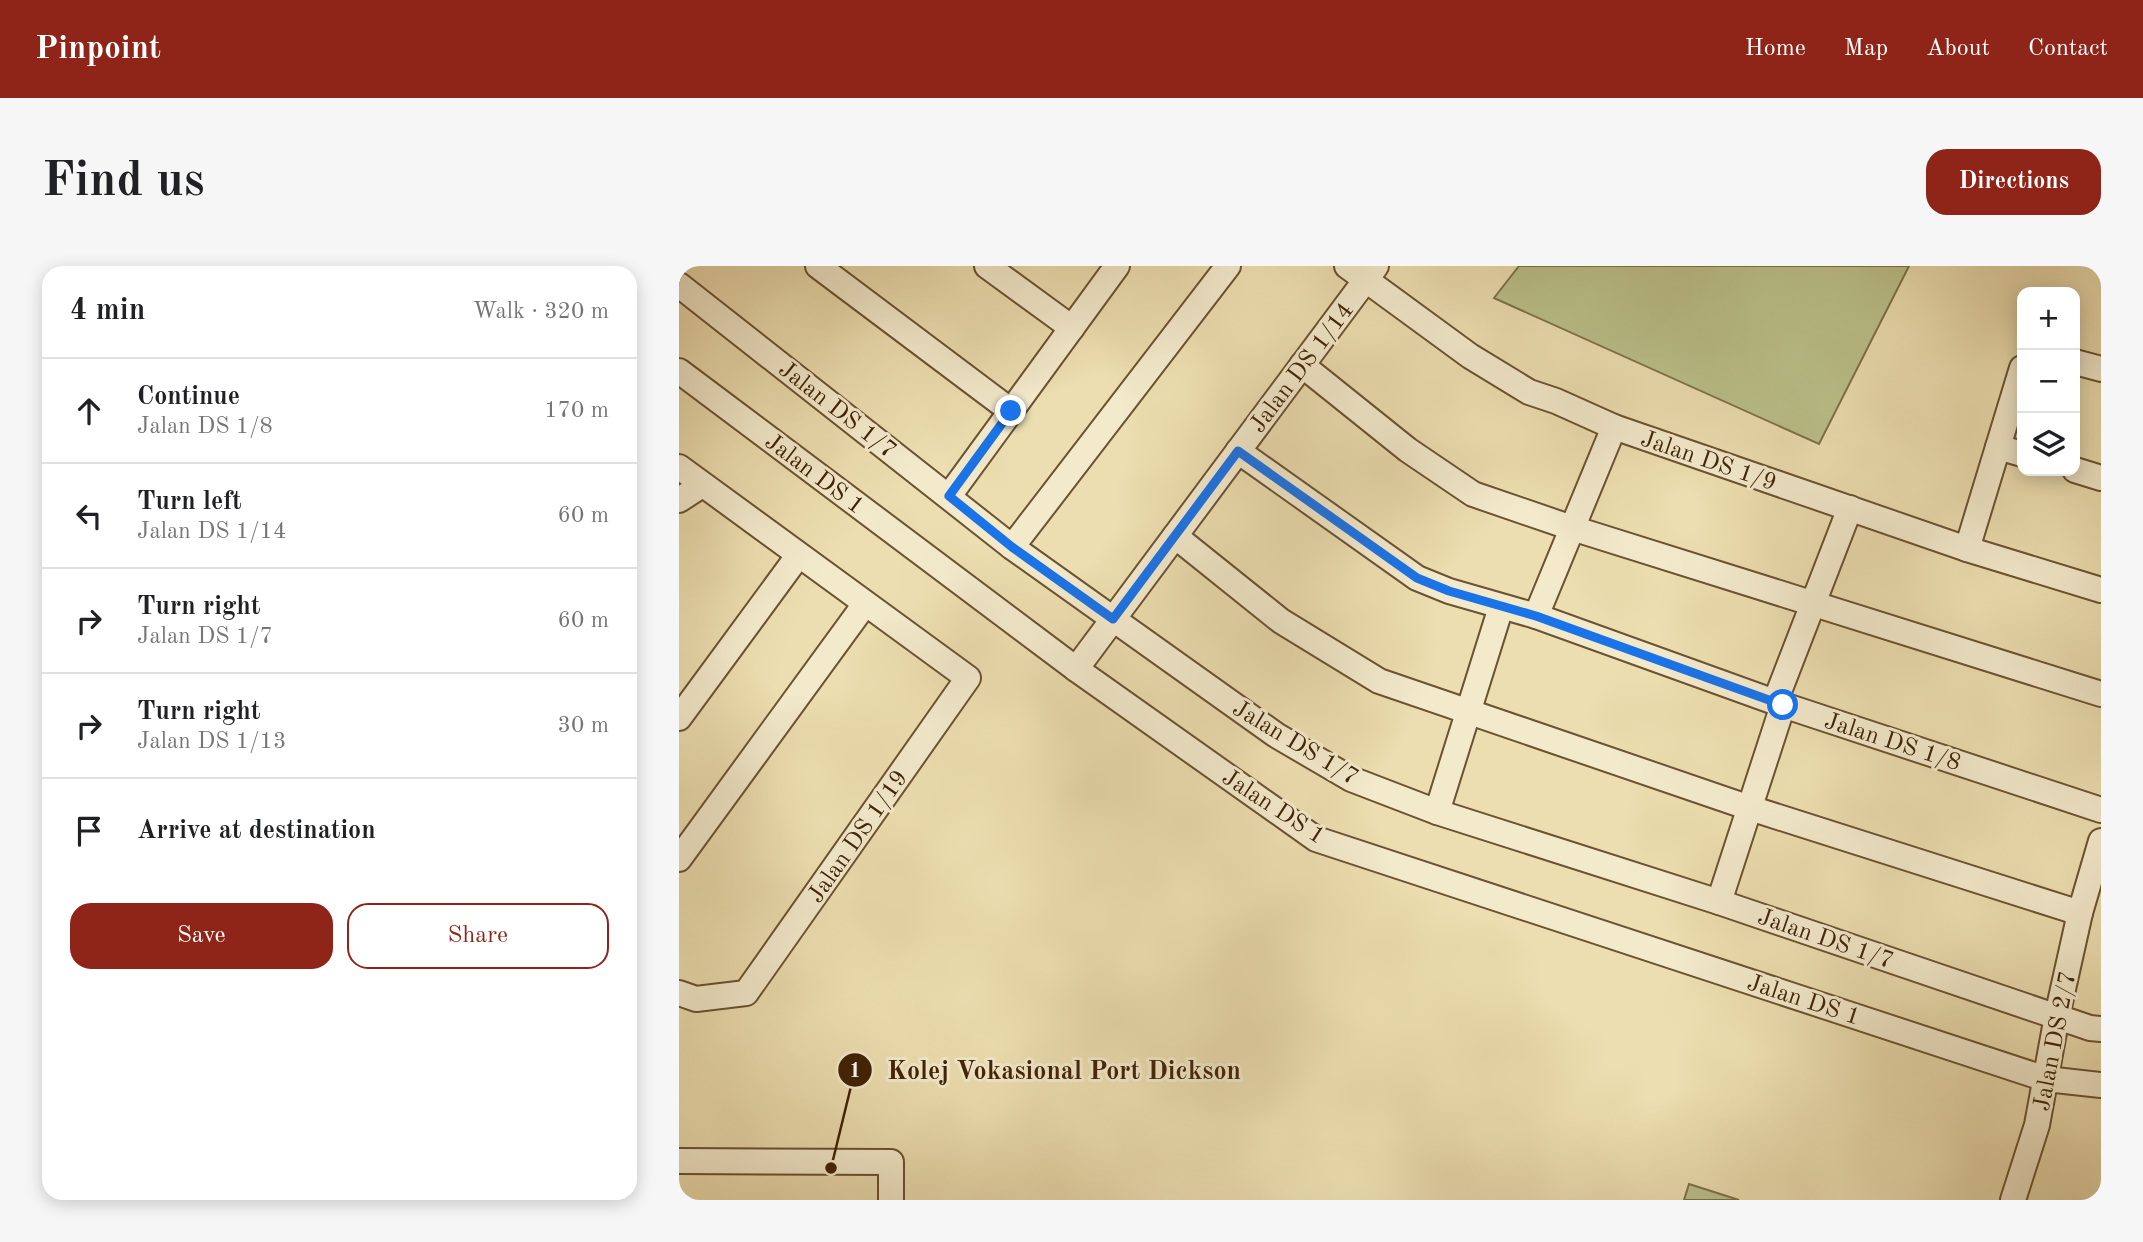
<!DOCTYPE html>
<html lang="en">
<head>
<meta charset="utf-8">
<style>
	:root { --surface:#fff; --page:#f6f6f6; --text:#202124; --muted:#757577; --line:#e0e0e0; --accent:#8f2418 }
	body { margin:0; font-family:"Old Standard TT",serif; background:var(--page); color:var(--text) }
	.controls { position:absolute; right:21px; top:21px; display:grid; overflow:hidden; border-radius:14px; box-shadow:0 4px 18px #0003 }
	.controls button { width:63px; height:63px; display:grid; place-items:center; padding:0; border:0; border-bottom:2px solid var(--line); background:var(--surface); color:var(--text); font:35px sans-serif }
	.stop { position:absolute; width:21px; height:21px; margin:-16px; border:5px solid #1a73e8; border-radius:50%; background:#fff }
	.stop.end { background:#1a73e8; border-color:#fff; box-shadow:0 2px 7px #0008 }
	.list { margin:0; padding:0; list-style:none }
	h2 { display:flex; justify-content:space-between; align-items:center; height:91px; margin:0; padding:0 28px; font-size:30px }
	h2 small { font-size:23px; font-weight:400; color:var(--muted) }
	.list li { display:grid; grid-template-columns:46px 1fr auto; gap:21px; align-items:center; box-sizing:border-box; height:105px; padding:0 28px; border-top:2px solid var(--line) }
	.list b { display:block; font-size:26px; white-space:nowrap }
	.list p { margin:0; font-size:23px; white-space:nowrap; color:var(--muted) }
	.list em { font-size:23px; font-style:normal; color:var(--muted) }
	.actions { display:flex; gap:14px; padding:21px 28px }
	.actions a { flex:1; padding:16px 0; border:2px solid var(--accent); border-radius:21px; text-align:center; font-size:24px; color:var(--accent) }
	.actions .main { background:var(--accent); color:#fff }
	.icon { flex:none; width:38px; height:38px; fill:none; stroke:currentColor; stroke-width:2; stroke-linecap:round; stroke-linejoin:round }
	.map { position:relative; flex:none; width:1422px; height:934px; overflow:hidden; border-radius:21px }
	header { display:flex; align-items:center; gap:42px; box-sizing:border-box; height:98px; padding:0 35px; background:var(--accent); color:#fff }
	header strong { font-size:33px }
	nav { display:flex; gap:38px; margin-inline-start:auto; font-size:24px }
	.intro { display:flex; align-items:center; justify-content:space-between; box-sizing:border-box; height:168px; padding:0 42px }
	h1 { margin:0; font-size:49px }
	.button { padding:18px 32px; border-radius:21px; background:var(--accent); color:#fff; font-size:24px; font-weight:700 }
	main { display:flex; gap:42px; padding:0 42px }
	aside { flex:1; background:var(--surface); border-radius:21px; box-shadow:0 4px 18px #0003 }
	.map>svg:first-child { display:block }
</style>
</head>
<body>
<header>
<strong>Pinpoint</strong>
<nav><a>Home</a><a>Map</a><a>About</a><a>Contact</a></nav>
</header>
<div class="intro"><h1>Find us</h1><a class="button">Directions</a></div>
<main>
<aside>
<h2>4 min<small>Walk · 320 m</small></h2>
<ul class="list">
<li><svg class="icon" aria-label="ahead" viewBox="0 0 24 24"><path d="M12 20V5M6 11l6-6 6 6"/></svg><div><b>Continue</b><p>Jalan DS 1/8</p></div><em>170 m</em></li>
<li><svg class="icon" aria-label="left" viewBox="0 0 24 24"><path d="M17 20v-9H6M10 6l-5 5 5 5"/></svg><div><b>Turn left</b><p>Jalan DS 1/14</p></div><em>60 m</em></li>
<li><svg class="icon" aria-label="right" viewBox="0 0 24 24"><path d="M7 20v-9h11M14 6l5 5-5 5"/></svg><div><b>Turn right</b><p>Jalan DS 1/7</p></div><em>60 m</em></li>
<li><svg class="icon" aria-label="right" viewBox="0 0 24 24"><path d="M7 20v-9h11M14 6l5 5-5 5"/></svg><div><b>Turn right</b><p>Jalan DS 1/13</p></div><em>30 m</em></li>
<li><svg class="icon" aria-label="arrive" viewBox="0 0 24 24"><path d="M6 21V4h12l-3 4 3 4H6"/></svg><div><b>Arrive at destination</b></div></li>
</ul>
<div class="actions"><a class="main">Save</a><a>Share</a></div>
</aside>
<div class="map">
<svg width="1422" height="934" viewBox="0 0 1422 934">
	<rect width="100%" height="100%" fill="#ecdeb0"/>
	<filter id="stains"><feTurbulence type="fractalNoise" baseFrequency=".00286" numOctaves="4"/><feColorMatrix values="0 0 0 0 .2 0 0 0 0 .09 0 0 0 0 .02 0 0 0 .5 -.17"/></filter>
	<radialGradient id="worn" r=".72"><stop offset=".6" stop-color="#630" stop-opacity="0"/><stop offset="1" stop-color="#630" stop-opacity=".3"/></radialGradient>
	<g fill="#bac08a" stroke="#7d7248" stroke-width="2">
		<polygon points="840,0 1230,0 1140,178 815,32"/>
		<polygon points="1010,918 1060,934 1005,934"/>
	</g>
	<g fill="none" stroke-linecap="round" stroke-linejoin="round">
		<defs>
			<g id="minor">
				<polyline points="139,0 332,145"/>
				<polyline points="308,0 393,62"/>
				<polyline points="668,0 791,90 850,126 877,135 935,161 1288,283 1422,324"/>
				<polyline points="0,19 333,281 597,469 672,513 758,546 1040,636 1411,762 1422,763"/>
				<polyline points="1396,96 1422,103"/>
				<polyline points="623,99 729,184 794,228 893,262 1422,428"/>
				<polyline points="0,105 397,403 637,573 1367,813 1422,819"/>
				<polyline points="1319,181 1343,188"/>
				<polyline points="559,185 738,312 770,325 857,350 1104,439 1422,544"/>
				<polyline points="0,201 289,412 67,727 17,733 0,727"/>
				<polyline points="1396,204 1422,212"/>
				<polyline points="270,230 438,0"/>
				<polyline points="0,234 23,219"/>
				<polyline points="496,270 602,355 700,415 1071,542 1401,647"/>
				<polyline points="333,281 549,0"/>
				<polyline points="1288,283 1343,102"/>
				<polyline points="857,350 935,161"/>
				<polyline points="397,403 697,0"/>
				<polyline points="1096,436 1171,242"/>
				<polyline points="0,452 119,290"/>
				<polyline points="758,546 822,341"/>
				<polyline points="0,593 186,338"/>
				<polyline points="1040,636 1104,439"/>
				<polyline points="0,895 212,896 212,934"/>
				<polyline points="1334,934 1358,859 1378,750 1401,647 1422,575"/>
			</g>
		</defs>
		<use href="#minor" stroke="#6b5231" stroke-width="28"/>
		<use href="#minor" stroke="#f3eacc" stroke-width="24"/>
	</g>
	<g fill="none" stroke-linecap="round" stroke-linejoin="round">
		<polyline stroke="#1a73e8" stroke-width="9" points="332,145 270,230 333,281 434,353 559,185 738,312 770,325 857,350 1104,439"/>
	</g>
	<g text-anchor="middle" stroke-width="6" stroke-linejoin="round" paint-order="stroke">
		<g font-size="24" fill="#402407" stroke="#f3eacc">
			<text transform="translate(622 101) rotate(-53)" y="8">Jalan DS 1/14</text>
			<text transform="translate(159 143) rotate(38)" y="8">Jalan DS 1/7</text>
			<text transform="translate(1030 194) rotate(19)" y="8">Jalan DS 1/9</text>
			<text transform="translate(136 207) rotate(37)" y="8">Jalan DS 1</text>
			<text transform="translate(1214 475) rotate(18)" y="8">Jalan DS 1/8</text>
			<text transform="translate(617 476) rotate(31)" y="8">Jalan DS 1/7</text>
			<text transform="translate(595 540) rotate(33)" y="8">Jalan DS 1</text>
			<text transform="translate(178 570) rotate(-55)" y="8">Jalan DS 1/19</text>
			<text transform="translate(1147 672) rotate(19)" y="8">Jalan DS 1/7</text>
			<text transform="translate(1125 733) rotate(18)" y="8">Jalan DS 1</text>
			<text transform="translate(1375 775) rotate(-79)" y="8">Jalan DS 2/7</text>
		</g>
	</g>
	<path fill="none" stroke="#402407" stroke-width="2.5" d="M152 902L176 804"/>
	<g fill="#402407" stroke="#f3eacc" stroke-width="2.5">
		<circle cx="152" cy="902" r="7"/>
		<circle cx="176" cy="804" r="18"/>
	</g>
	<g font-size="21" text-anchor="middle" font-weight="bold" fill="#fff">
		<text x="176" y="811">1</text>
	</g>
	<g font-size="26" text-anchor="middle" font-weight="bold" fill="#402407" stroke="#f3eacc" stroke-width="6" stroke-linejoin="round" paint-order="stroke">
		<text x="385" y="813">Kolej Vokasional Port Dickson</text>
	</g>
	<rect width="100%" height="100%" filter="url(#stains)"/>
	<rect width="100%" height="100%" fill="url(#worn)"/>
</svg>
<div class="controls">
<button>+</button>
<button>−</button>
<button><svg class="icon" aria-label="layers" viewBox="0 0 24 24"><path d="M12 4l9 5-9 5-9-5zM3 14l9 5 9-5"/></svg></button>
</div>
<div class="stop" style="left:1104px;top:439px"></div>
<div class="stop end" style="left:332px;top:145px"></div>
</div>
</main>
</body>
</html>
